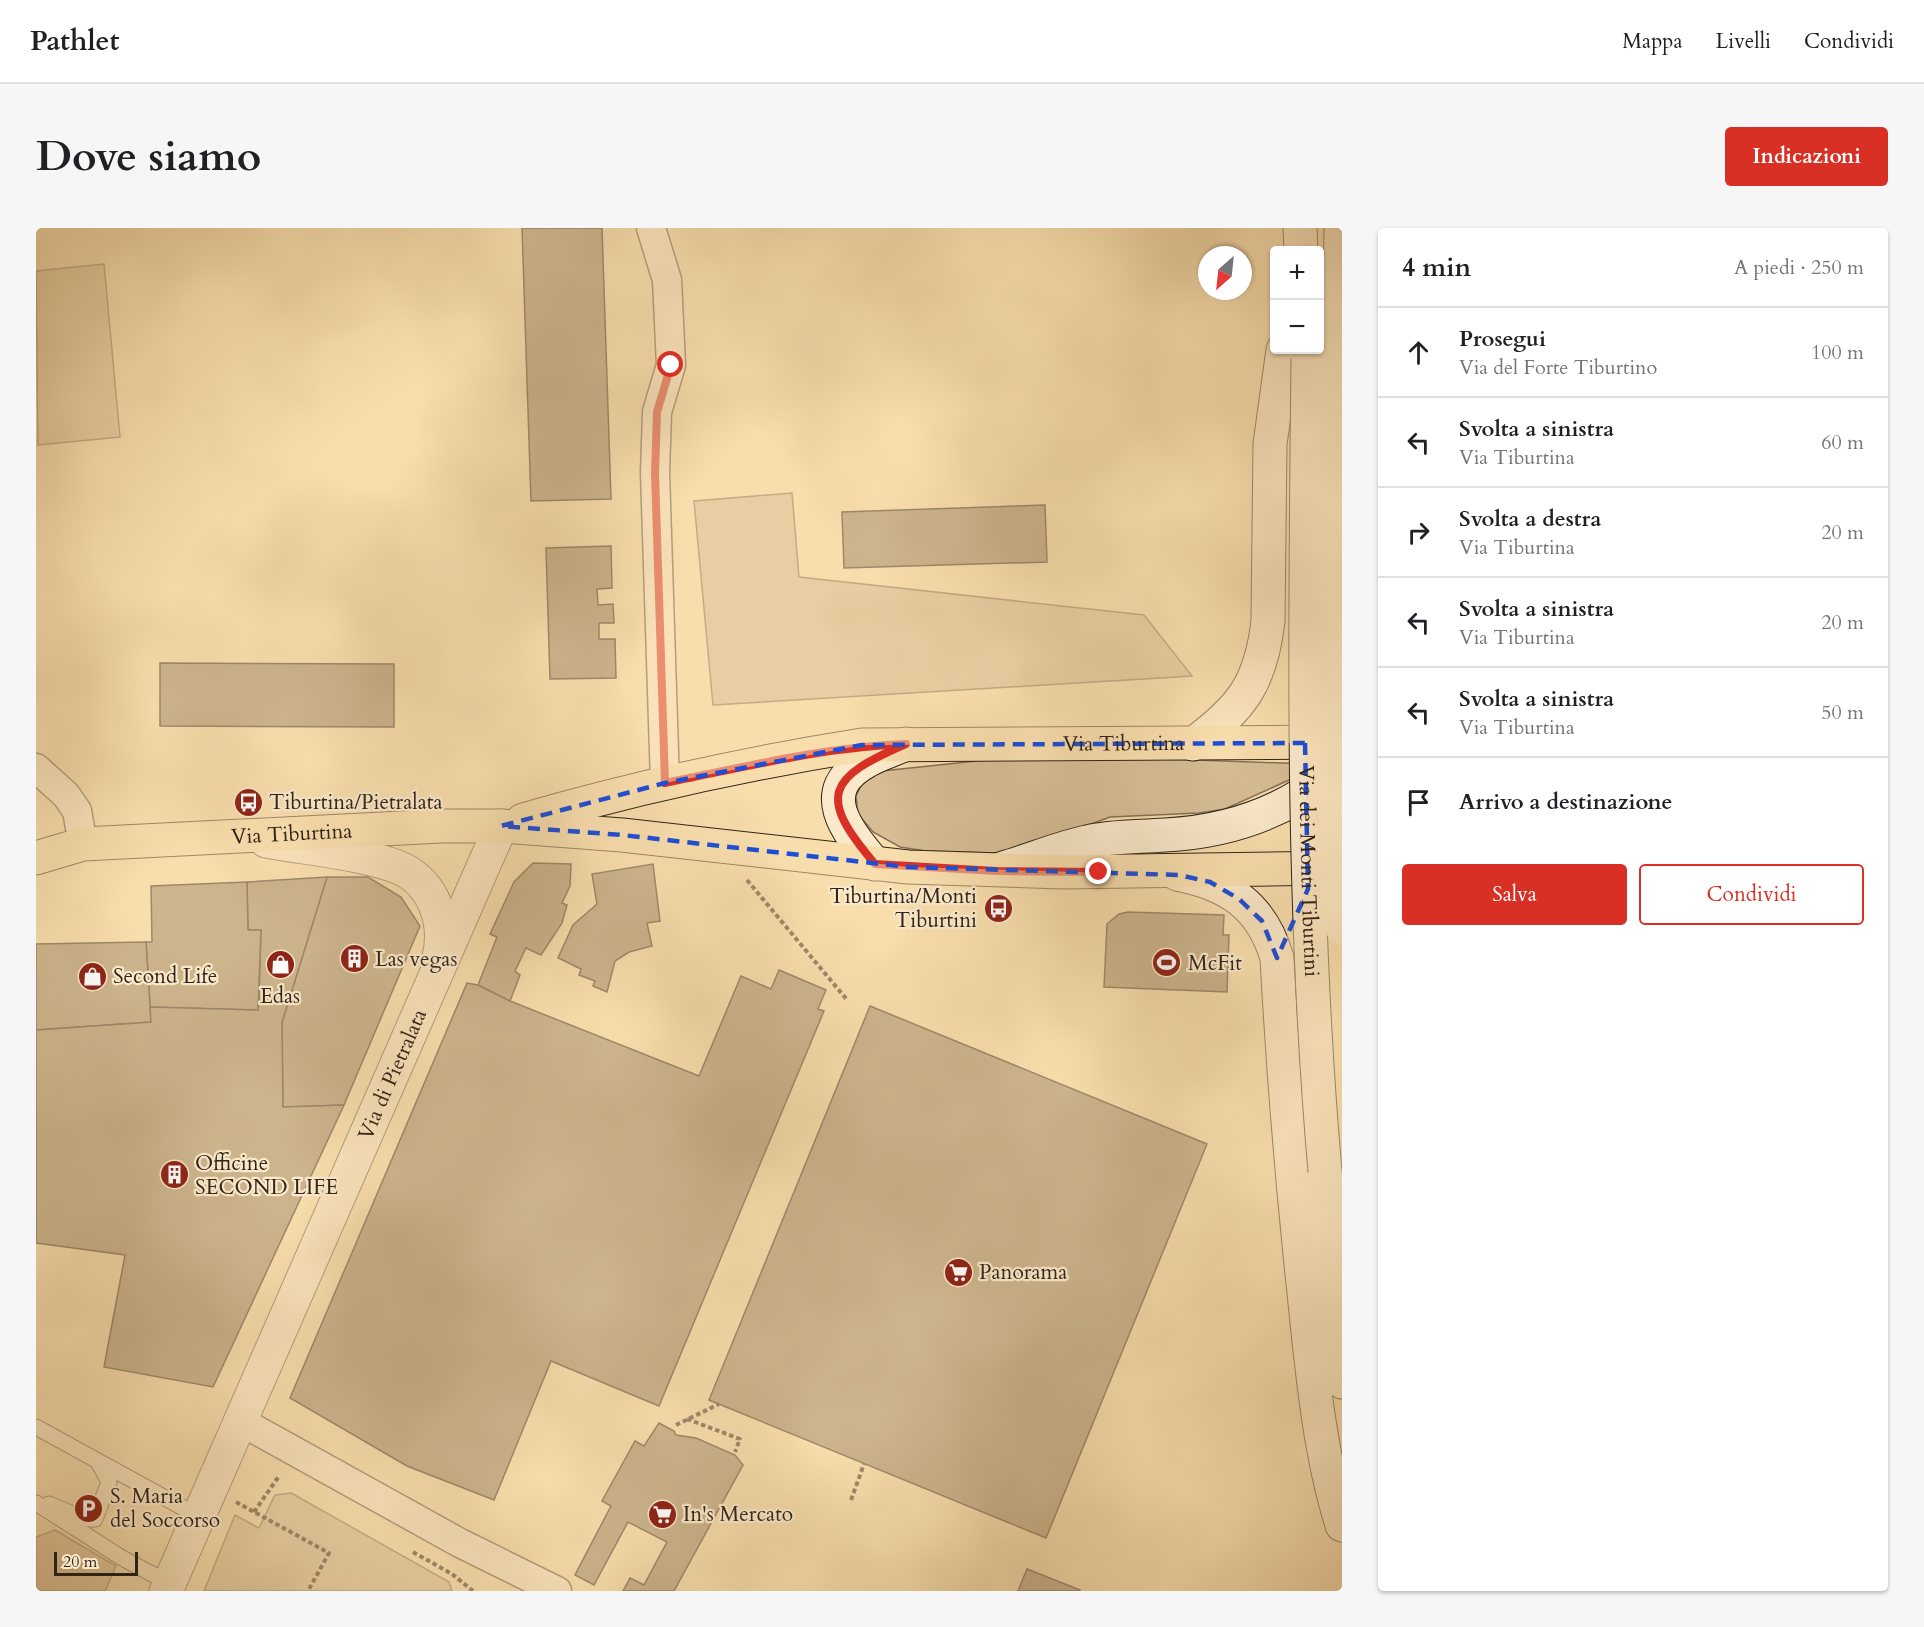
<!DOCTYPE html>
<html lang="it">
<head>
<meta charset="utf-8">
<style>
	:root { --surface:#fff; --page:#f6f6f6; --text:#202124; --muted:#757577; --line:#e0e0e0; --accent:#d93025 }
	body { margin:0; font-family:Cardo,serif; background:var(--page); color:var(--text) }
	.controls { position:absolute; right:18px; top:18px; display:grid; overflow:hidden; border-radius:6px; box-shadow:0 2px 4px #0004 }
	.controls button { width:54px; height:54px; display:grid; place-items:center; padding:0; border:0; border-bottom:2px solid var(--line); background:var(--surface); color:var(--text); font:30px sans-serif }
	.compass { position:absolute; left:1162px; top:18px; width:54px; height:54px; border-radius:50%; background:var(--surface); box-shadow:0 2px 4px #0004; rotate:207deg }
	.scale { position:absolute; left:18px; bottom:15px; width:84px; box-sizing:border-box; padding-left:6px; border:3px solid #312317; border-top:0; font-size:16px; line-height:21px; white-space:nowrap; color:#312317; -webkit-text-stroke:4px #fae9ca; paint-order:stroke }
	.stop { position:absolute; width:18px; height:18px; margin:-14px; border:4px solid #d93025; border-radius:50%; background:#fff }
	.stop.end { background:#d93025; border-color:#fff; box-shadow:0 2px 6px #0008 }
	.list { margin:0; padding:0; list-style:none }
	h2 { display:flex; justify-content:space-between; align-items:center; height:78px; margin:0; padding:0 24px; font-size:26px }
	h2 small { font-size:20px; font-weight:400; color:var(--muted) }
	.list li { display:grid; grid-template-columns:39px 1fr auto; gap:18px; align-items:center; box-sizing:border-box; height:90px; padding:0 24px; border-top:2px solid var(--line) }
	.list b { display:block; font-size:22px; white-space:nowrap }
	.list p { margin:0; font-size:20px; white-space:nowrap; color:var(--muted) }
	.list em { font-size:20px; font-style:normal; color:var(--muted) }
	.actions { display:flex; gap:12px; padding:18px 24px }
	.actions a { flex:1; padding:14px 0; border:2px solid var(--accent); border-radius:6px; text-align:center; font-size:21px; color:var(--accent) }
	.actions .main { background:var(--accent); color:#fff }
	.icon { flex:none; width:33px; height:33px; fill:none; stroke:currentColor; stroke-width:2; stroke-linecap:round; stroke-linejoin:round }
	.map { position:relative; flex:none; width:1306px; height:1363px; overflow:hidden; border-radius:6px }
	header { display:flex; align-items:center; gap:36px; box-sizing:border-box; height:84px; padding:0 30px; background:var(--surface); border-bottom:2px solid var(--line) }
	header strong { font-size:28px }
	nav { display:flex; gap:33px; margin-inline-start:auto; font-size:21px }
	.intro { display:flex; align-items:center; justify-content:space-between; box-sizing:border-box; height:144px; padding:0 36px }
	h1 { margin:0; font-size:42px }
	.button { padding:15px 27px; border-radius:6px; background:var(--accent); color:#fff; font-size:21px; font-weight:700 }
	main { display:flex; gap:36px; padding:0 36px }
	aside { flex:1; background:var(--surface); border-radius:6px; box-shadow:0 2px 4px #0004 }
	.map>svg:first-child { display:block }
</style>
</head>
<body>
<header>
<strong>Pathlet</strong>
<nav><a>Mappa</a><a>Livelli</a><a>Condividi</a></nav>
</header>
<div class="intro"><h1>Dove siamo</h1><a class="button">Indicazioni</a></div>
<main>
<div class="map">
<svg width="1306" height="1363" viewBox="0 0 1306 1363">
	<rect width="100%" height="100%" fill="#f8ddad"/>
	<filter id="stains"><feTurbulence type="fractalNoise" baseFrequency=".00333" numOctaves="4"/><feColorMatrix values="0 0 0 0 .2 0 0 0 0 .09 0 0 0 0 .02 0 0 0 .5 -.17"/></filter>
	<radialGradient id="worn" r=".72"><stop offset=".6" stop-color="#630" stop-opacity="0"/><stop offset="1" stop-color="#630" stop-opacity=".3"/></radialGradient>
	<g fill="#d6bd94" stroke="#847056" stroke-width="1.5">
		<polygon points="68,36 84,209 2,217 0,43"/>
		<polygon points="756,265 763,349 1108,387 1156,448 677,477 658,273"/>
		<polygon points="1077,529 1273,536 1253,552 1189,581 1163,585 1074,589 986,622 959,625 890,623 864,619 837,604 822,586 820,568 828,551 846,543 950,532"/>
		<polygon points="255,1265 413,1354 416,1363 168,1363 199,1287 223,1300 239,1267"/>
		<polygon points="19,1302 80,1338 69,1363 0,1363 0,1309"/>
	</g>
	<g fill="#988465" stroke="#312317" stroke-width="1.5">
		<polygon points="486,0 566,0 575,271 495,273"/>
		<polygon points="1009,277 1011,334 808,340 806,284"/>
		<polygon points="575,318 576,360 561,361 562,377 577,376 578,395 563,395 563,411 579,411 580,450 514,451 510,320"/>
		<polygon points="124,435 358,436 358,499 124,498"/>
		<polygon points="497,635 535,636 534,658 526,675 531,677 526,695 505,727 490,720 479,743 484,747 474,773 442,757 461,709 454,706 478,654"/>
		<polygon points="617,636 624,693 611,695 616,718 593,724 579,733 571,764 557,758 559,753 543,747 545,741 522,730 537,697 561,676 556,646"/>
		<polygon points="291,649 332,649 365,669 384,698 308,877 247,879 246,794"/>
		<polygon points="291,649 253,772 223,772 225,702 212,702 211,654"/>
		<polygon points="211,654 212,702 225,702 222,782 114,779 110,714 116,714 115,658"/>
		<polygon points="1092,684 1188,687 1187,707 1193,707 1191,764 1068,759 1071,696 1083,686"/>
		<polygon points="110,714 115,794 0,802 0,716"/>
		<polygon points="743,742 790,762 782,781 788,783 623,1178 515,1133 458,1272 371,1238 254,1170 431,755 442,757 474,773 663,848 705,748 735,761"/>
		<polygon points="223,772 253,772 246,794 247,879 308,877 177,1159 68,1139 89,1027 0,1015 0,802 115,794 114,779 222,782"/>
		<polygon points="834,778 1171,916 1010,1310 673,1172"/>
		<polygon points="623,1195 638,1203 640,1207 660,1210 699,1227 707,1237 638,1363 587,1363 594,1350 608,1357 631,1314 592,1294 558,1357 539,1347 575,1278 566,1273 599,1213 608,1218"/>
		<polygon points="991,1341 1044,1362 1044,1363 982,1363"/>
	</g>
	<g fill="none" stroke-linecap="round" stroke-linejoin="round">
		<defs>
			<g id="service">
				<polyline points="0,1199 162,1288"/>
				<polyline points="0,1275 86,1330 133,1355"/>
				<polyline points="13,1276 48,1291 59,1291 73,1254 62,1234"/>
			</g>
			<g id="minor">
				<polyline points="615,0 631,52 635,137 621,184 619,245 629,555"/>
				<polyline points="0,540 30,567 41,583 47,616"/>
				<polyline points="204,1193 424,1315 521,1363"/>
			</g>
			<g id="tertiary">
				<path d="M230 613C267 620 334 626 366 641 399 657 411 696 403 729"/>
				<path id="s1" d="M130 1363 465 598"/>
			</g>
			<g id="secondary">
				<polyline points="1264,0 1265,22"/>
				<polyline points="1303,137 1305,0"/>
				<path d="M1157 516C1206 480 1225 455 1232 393L1234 216 1247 122"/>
				<path d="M839 636C811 604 777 562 831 533 843 526 857 522 870 516"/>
				<path d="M967 640C995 632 1023 620 1051 614 1076 608 1103 609 1129 607 1189 604 1243 587 1291 549"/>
				<path d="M1141 646C1193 656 1226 678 1241 730 1247 842 1256 953 1268 1065 1276 1142 1283 1223 1306 1297"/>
				<polyline points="1289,943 1306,1154"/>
			</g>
			<g id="primary">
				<path id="s2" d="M487 592C598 560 712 535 826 517L1297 514"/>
				<path id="s3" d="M0 630 47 616 406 598H465L586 607 872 639 1027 644 1301 640"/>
			</g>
		</defs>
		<use href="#service" stroke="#63523c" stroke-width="17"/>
		<use href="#minor" stroke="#63523c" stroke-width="31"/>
		<use href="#tertiary" stroke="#63523c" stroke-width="35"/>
		<use href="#secondary" stroke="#312317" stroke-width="35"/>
		<use href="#primary" stroke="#312317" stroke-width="35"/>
		<g stroke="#312317" stroke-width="4" stroke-dasharray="4.5 3" stroke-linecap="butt">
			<polyline points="711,652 812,773"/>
			<polyline points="651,1191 704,1211 699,1224"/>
			<polyline points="640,1197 683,1176"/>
			<polyline points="815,1272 828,1236"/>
			<polyline points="200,1274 293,1325 272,1363"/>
			<polyline points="218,1284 243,1248"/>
			<polyline points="377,1324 416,1346 437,1363"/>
		</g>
		<use href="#service" stroke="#fae9ca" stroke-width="15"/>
		<use href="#minor" stroke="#fae9ca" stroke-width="28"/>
		<use href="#tertiary" stroke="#fae9ca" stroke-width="33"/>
		<use href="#secondary" stroke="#fae9ca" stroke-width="33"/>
		<use href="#primary" stroke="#f8ddad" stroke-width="33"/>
		<defs>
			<g id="secondary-bridge">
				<path id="s4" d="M1272 131C1269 402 1265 673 1289 943"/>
				<polyline points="1303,137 1302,555 1306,700"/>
			</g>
		</defs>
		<use href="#secondary-bridge" stroke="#312317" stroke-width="35" stroke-linecap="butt"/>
		<use href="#secondary-bridge" stroke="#fae9ca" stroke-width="33"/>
	</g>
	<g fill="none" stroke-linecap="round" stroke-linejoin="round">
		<path stroke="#d93025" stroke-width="8" d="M635 137 621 184 619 245 629 555C709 539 788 519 870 516 791 550 781 568 839 636L960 643 1063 644"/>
	</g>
	<path d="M0 0H1306V1363H0ZM1269 515 1272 661 1241 730 1226 693 1203 671 1174 654 1143 647 872 639 586 607 465 598 629 555 826 517Z" fill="#f8ddad" fill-opacity=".55" fill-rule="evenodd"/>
	<path fill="none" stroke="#1d4ed8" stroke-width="4.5" stroke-dasharray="12 8" stroke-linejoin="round" d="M1269 515 1272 661 1241 730 1226 693 1203 671 1174 654 1143 647 872 639 586 607 465 598 629 555 826 517Z"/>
	<defs>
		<symbol id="bus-disc" viewBox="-11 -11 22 22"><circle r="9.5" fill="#8f2418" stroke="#fae9ca"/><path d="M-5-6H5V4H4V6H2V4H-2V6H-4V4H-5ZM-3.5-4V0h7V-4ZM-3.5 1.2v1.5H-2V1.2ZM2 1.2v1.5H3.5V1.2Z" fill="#fff"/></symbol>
		<symbol id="building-disc" viewBox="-11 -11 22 22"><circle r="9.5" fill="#8f2418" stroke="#fae9ca"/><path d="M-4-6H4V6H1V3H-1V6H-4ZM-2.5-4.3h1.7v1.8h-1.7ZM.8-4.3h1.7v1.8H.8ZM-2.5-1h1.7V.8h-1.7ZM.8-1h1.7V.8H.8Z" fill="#fff"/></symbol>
		<symbol id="stadium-disc" viewBox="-11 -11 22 22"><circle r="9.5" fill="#8f2418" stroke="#fae9ca"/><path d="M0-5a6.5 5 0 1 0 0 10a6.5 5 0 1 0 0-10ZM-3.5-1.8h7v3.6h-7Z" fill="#fff"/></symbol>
		<symbol id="shop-disc" viewBox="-11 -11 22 22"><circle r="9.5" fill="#8f2418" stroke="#fae9ca"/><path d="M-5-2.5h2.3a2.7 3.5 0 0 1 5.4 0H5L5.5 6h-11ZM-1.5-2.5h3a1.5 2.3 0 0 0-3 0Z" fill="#fff"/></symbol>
		<symbol id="supermarket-disc" viewBox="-11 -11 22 22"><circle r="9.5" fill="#8f2418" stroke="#fae9ca"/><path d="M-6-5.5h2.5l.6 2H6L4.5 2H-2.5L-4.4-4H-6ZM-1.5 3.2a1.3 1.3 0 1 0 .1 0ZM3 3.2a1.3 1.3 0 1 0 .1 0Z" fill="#fff"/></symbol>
		<symbol id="parking-disc" viewBox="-11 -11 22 22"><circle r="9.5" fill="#8f2418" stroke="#fae9ca"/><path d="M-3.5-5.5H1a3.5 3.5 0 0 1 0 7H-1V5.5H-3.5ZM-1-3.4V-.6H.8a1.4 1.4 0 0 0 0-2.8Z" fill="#fff"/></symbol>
	</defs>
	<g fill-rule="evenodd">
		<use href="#bus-disc" x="196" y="558" width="33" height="33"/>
		<use href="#bus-disc" x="946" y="664" width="33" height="33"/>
		<use href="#building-disc" x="302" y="714" width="33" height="33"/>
		<use href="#stadium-disc" x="1114" y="718" width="33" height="33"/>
		<use href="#shop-disc" x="228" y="720" width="33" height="33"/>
		<use href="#shop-disc" x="40" y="732" width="33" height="33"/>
		<use href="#building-disc" x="122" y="930" width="33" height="33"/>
		<use href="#supermarket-disc" x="906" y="1028" width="33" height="33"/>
		<use href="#parking-disc" x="36" y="1264" width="33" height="33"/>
		<use href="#supermarket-disc" x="610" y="1270" width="33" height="33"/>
	</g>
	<g text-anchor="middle" stroke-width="4.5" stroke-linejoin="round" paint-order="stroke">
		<g font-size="21" fill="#312317" stroke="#fae9ca">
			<text dy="7" stroke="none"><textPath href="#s2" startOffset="609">Via Tiburtina</textPath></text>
			<text dy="7" stroke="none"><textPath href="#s3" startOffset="258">Via Tiburtina</textPath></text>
			<text dy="7" stroke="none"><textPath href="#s4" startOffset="512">Via dei Monti Tiburtini</textPath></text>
			<text dy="7" stroke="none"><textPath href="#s1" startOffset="564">Via di Pietralata</textPath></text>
		</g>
		<g font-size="21" fill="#312317" stroke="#fae9ca" text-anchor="start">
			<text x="233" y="581">Tiburtina/Pietralata</text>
			<text x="941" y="675" text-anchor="end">Tiburtina/Monti<tspan x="941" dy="24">Tiburtini</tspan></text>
			<text x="339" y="738">Las vegas</text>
			<text x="1152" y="742">McFit</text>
			<text x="77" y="755">Second Life</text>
			<text x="244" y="775" text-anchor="middle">Edas</text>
			<text x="159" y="942">Officine<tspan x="159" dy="24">SECOND LIFE</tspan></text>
			<text x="943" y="1051">Panorama</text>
			<text x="74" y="1275">S. Maria<tspan x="74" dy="24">del Soccorso</tspan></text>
			<text x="647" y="1293">In's Mercato</text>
		</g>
	</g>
	<rect width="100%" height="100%" filter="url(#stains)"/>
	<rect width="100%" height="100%" fill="url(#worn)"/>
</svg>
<div class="controls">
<button>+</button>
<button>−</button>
</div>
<svg class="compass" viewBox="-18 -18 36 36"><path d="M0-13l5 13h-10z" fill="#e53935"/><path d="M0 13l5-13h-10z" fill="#757577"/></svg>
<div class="scale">20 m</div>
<div class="stop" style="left:635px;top:137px"></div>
<div class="stop end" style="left:1063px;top:644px"></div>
</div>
<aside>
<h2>4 min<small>A piedi · 250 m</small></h2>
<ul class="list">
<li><svg class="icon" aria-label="ahead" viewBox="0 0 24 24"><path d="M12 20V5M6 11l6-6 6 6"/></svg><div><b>Prosegui</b><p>Via del Forte Tiburtino</p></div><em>100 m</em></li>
<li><svg class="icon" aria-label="left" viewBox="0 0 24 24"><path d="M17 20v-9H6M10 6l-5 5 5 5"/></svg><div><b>Svolta a sinistra</b><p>Via Tiburtina</p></div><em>60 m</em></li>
<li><svg class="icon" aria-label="right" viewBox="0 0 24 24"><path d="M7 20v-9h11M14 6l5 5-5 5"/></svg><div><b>Svolta a destra</b><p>Via Tiburtina</p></div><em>20 m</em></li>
<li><svg class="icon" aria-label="left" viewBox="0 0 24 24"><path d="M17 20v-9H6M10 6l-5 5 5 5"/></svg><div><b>Svolta a sinistra</b><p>Via Tiburtina</p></div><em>20 m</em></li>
<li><svg class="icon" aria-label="left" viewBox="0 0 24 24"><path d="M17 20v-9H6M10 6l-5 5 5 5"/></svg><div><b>Svolta a sinistra</b><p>Via Tiburtina</p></div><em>50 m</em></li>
<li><svg class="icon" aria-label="arrive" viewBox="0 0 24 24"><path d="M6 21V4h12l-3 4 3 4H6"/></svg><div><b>Arrivo a destinazione</b></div></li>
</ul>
<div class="actions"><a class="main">Salva</a><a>Condividi</a></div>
</aside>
</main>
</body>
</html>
